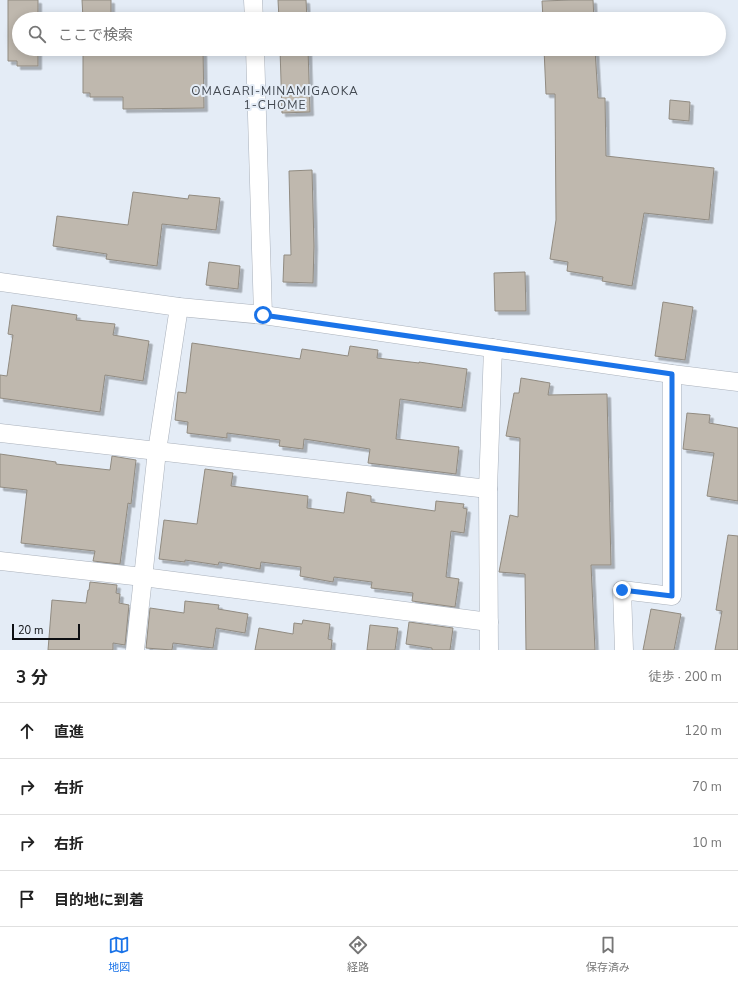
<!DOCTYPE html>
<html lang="ja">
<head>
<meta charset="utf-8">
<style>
	:root { --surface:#fff; --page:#f6f6f6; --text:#222; --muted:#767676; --line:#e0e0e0; --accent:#1a73e8 }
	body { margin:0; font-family:"Nunito Sans","Noto Sans JP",sans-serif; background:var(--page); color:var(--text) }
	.scale { position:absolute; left:12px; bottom:10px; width:68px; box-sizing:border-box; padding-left:4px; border:2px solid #0d0f13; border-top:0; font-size:11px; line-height:14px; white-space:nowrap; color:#0d0f13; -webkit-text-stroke:3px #e4ecf6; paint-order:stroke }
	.stop { position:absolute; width:12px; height:12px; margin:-9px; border:3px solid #1a73e8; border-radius:50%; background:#fff }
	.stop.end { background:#1a73e8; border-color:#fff; box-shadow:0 1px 4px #0008 }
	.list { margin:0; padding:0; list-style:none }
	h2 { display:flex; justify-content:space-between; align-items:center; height:52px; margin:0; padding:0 16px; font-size:17px }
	h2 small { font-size:13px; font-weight:400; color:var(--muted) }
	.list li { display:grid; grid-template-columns:26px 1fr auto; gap:12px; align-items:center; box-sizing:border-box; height:56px; padding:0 16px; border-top:1px solid var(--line) }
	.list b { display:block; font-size:15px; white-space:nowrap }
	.list em { font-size:13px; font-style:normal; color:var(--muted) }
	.icon { flex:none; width:22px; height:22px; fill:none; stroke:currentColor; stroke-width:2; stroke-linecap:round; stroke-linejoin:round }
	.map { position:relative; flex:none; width:738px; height:650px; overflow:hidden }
	.search { position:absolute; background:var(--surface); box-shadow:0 2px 10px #0003; left:12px; right:12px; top:12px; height:44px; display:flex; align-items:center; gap:10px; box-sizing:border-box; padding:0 14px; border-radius:22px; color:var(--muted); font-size:15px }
	.sheet { height:276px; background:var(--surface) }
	nav { display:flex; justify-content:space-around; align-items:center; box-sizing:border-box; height:56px; border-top:1px solid var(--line); background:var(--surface); font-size:11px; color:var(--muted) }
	nav a { display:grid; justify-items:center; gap:2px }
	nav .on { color:var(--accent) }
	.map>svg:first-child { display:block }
</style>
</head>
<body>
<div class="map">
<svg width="738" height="650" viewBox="0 0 738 650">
	<defs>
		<filter id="shadow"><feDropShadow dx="3.5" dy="3.5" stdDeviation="0" flood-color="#0004"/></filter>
	</defs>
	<rect width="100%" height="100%" fill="#e4ecf6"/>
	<g fill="#bfb8ae" stroke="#918b81" filter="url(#shadow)">
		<polygon points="8,0 38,0 38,19 19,19 19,49 38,49 38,66 17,66 17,61 8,61"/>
		<polygon points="82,0 111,0 111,19 83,19"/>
		<polygon points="278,0 306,0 307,19 279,19"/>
		<polygon points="572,0 593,0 594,19 543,19 542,1"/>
		<polygon points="83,49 203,49 204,108 123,109 123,97 90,97 90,93 83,93"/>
		<polygon points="280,49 308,49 310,112 282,113"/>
		<polygon points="544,49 595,49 598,98 605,98 606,156 714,168 709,220 644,213 632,286 602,281 603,277 567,271 568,262 550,259 556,220 555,94 546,94"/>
		<polygon points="670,100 690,102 689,121 669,119"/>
		<polygon points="312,170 314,246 313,283 283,282 284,255 291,255 289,171"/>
		<polygon points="133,192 188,199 189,195 220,198 216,230 162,224 157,266 106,259 107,254 53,246 57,216 128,225"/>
		<polygon points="209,262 240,266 238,289 206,285"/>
		<polygon points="525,272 526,311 495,311 494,273"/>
		<polygon points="663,302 693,307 685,360 655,356"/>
		<polygon points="12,305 77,315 76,320 115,324 113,335 149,341 143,381 105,375 100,412 0,398 0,375 7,376 13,335 8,334"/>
		<polygon points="192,343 300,359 302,349 348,356 350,346 378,350 377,358 419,363 419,362 467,369 462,408 400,399 396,439 459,447 456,474 368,463 370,449 304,439 303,449 279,446 280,440 227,433 227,438 187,433 188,422 175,420 178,392 186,393"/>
		<polygon points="521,378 550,383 548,395 607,394 611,565 591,565 595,650 526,650 525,574 499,572 510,515 518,517 520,438 506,436 514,393 519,393"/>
		<polygon points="687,413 710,415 709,423 738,428 738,501 707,496 714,453 683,449"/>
		<polygon points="0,454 56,462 56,464 110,470 112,456 136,460 131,504 128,503 120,564 93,561 95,551 21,543 27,490 0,487"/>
		<polygon points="205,469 233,473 231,486 308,496 307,508 344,513 347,492 371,496 371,502 435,511 436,501 464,504 463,508 467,509 464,533 451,531 446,577 459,579 455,607 412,601 413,593 371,588 372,582 334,577 333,582 300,576 301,567 261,562 260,569 219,562 218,565 185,560 185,562 159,559 164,520 197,524"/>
		<polygon points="728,535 738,536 738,650 715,650 722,611 716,610"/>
		<polygon points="90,582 117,585 116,593 120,594 119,603 129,605 125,645 113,643 113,650 48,650 52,600 86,603 88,590 89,590"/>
		<polygon points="185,601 219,605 218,609 248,614 245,633 216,628 213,648 173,643 172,650 146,648 150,608 184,613"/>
		<polygon points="651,609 681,614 674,650 643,650"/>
		<polygon points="303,620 330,624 328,639 332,640 331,650 255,650 259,628 293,634 294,623 302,624"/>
		<polygon points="409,622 453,628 450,650 432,650 432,648 406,644"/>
		<polygon points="370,625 398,628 395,650 367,650"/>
	</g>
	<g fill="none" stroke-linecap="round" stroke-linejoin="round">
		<defs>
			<g id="street">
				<polyline points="253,0 254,19"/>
				<polyline points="255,49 263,315"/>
				<polyline points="0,282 179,307 263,315 672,374 738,382"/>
				<polyline points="0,433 488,489"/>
				<polyline points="0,561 143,577 489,622"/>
				<polyline points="135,650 157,451 179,307"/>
				<polyline points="489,650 488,489 493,348"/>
				<polyline points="624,650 622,590 672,596 672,374"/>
			</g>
		</defs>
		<use href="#street" stroke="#aab1bb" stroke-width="19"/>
		<use href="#street" stroke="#fff" stroke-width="18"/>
	</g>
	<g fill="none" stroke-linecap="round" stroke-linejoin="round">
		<polyline stroke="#1a73e8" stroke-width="5" points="263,315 672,374 672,596 622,590"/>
	</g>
	<g text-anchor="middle" stroke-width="4" stroke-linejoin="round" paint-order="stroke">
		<g font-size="12" letter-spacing="1" fill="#434951" stroke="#e4ecf6">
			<text x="275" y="95">OMAGARI-MINAMIGAOKA<tspan x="275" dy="14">1-CHOME</tspan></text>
		</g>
	</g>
</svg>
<div class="scale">20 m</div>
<div class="stop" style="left:263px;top:315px"></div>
<div class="stop end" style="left:622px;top:590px"></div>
<div class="search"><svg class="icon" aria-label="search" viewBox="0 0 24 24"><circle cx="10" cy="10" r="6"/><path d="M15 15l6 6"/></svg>ここで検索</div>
</div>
<section class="sheet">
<h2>3 分<small>徒歩 · 200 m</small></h2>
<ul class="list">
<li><svg class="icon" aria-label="ahead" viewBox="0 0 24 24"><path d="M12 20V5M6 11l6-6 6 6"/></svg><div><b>直進</b></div><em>120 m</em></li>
<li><svg class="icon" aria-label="right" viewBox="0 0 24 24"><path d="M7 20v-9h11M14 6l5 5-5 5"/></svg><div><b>右折</b></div><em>70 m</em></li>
<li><svg class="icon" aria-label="right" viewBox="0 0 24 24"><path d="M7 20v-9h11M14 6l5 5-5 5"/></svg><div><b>右折</b></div><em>10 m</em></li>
<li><svg class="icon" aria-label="arrive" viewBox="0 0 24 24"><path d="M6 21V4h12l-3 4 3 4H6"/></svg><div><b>目的地に到着</b></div></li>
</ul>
</section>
<nav>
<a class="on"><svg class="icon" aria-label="map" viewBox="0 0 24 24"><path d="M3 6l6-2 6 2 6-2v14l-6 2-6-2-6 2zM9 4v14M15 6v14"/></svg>地図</a>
<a><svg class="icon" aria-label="directions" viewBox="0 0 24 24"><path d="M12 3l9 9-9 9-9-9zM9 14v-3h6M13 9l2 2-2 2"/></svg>経路</a>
<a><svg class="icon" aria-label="saved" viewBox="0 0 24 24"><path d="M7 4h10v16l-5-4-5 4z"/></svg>保存済み</a>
</nav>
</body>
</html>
